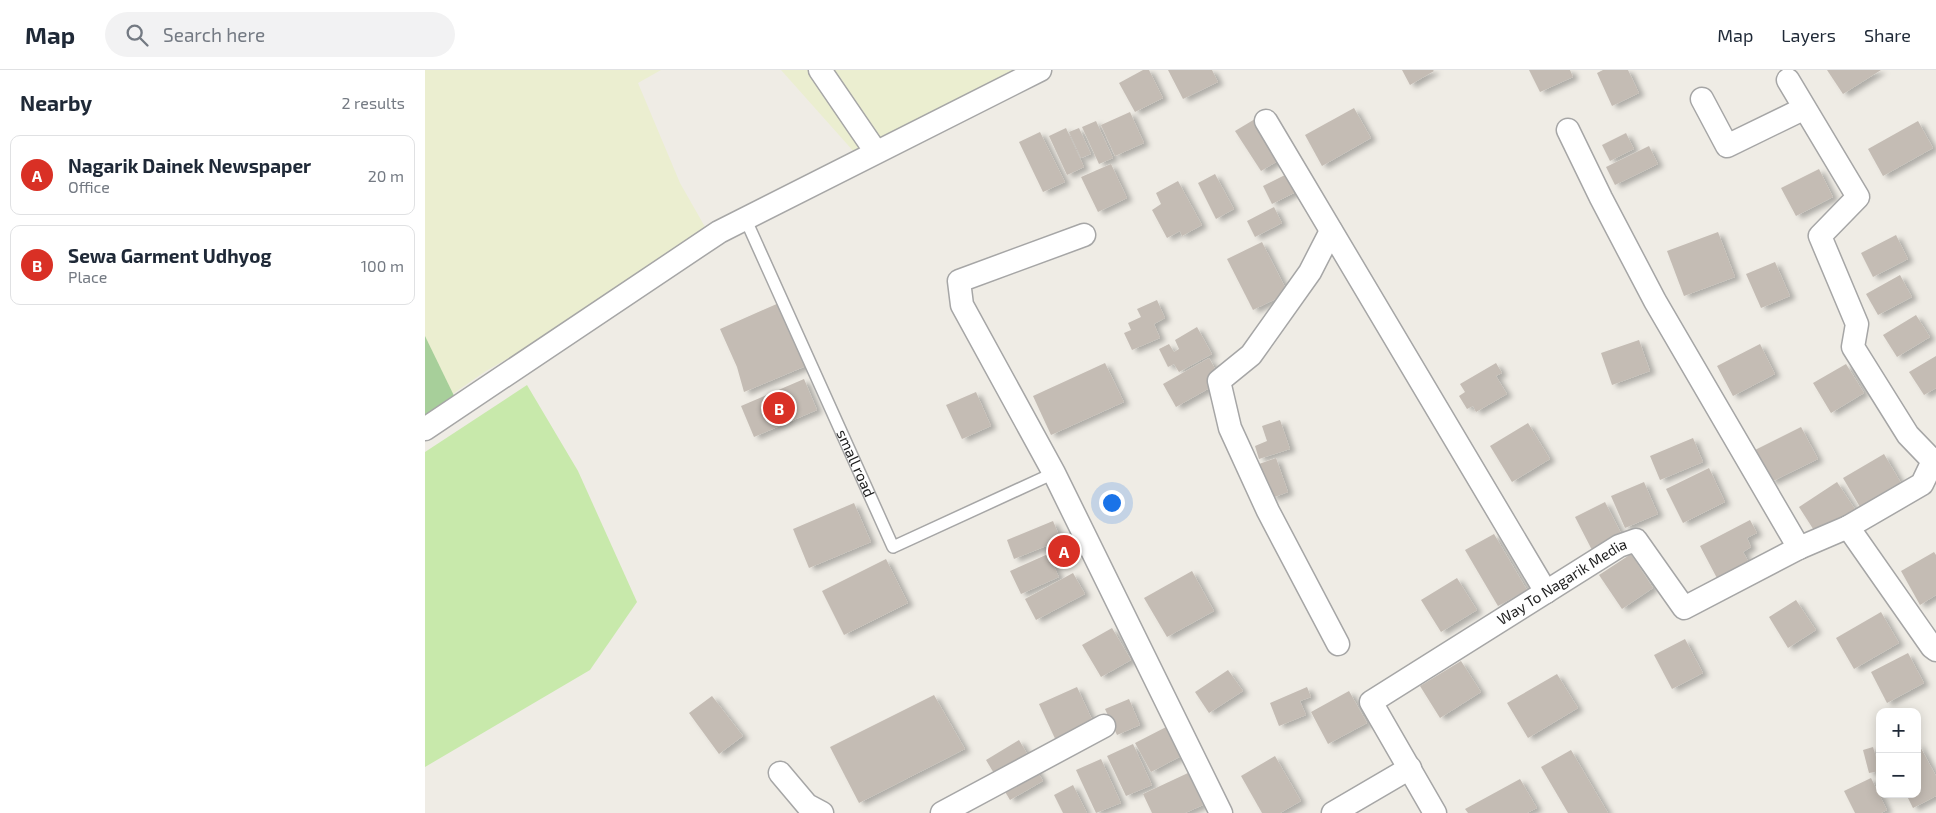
<!DOCTYPE html>
<html lang="en">
<head>
<meta charset="utf-8">
<style>
	:root { --surface:#fff; --page:#f2f2f3; --text:#1f2937; --muted:#747a83; --line:#e0e1e3; --accent:#d93025 }
	body { margin:0; font-family:"Exo 2",sans-serif; background:var(--page); color:var(--text) }
	.controls { position:absolute; right:15px; bottom:15px; display:grid; overflow:hidden; border-radius:10px; box-shadow:0 2px 12px #0003 }
	.controls button { width:45px; height:45px; display:grid; place-items:center; padding:0; border:0; border-bottom:1px solid var(--line); background:var(--surface); color:var(--text); font:25px sans-serif }
	.you { position:absolute; left:686px; top:432px; width:18px; height:18px; margin:-12px; border:4px solid #fff; border-radius:50%; background:#1a73e8; box-shadow:0 0 0 8px #1a73e833 }
	.badge { display:grid; place-items:center; width:32px; height:32px; border-radius:50%; background:var(--accent); color:#fff; font-size:16px; font-weight:700 }
	.pin { position:absolute; translate:-50% -50%; border:2px solid #fff; box-shadow:0 1px 5px #0006 }
	.list { margin:0; padding:0; list-style:none }
	h2 { display:flex; justify-content:space-between; align-items:center; height:65px; margin:0; padding:0 20px; font-size:21px }
	h2 small { font-size:16px; font-weight:400; color:var(--muted) }
	.list li { display:grid; grid-template-columns:32px 1fr auto; gap:15px; align-items:center; box-sizing:border-box; height:80px; margin:0 10px 10px; padding:0 10px; border:1px solid var(--line); border-radius:10px }
	.list b { display:block; font-size:19px; white-space:nowrap }
	.list p { margin:0; font-size:16px; white-space:nowrap; color:var(--muted) }
	.list em { font-size:16px; font-style:normal; color:var(--muted) }
	.icon { flex:none; width:28px; height:28px; fill:none; stroke:currentColor; stroke-width:2; stroke-linecap:round; stroke-linejoin:round }
	.map { position:relative; flex:none; width:1511px; height:743px; overflow:hidden }
	header { display:flex; align-items:center; gap:30px; box-sizing:border-box; height:70px; padding:0 25px; background:var(--surface); border-bottom:1px solid var(--line) }
	header strong { font-size:24px }
	nav { display:flex; gap:28px; margin-inline-start:auto; font-size:18px }
	.search { width:350px; height:45px; background:var(--page); display:flex; align-items:center; gap:12px; box-sizing:border-box; padding:0 18px; border-radius:28px; color:var(--muted); font-size:19px }
	main { display:flex }
	aside { flex:1; background:var(--surface) }
	.map>svg:first-child { display:block }
</style>
</head>
<body>
<header>
<strong>Map</strong>
<div class="search"><svg class="icon" aria-label="search" viewBox="0 0 24 24"><circle cx="10" cy="10" r="6"/><path d="M15 15l6 6"/></svg>Search here</div>
<nav><a>Map</a><a>Layers</a><a>Share</a></nav>
</header>
<main>
<aside>
<h2>Nearby<small>2 results</small></h2>
<ul class="list">
<li><span class="badge">A</span><div><b>Nagarik Dainek Newspaper</b><p>Office</p></div><em>20 m</em></li>
<li><span class="badge">B</span><div><b>Sewa Garment Udhyog</b><p>Place</p></div><em>100 m</em></li>
</ul>
</aside>
<div class="map">
<svg width="1511" height="743" viewBox="0 0 1511 743">
	<defs>
		<filter id="shadow"><feDropShadow dx="5.5" dy="3" stdDeviation="2.5" flood-color="#0004"/></filter>
	</defs>
	<rect width="100%" height="100%" fill="#efece5"/>
	<g fill="#ebeed0">
		<polygon points="0,0 236,0 213,13 255,113 288,171 61,301 0,343"/>
		<polygon points="356,0 596,0 430,83"/>
	</g>
	<polygon fill="#c8e9ab" points="102,315 153,401 212,532 165,600 0,697 0,382"/>
	<polygon fill="#a7cf9a" points="0,266 34,336 0,356"/>
	<g fill="#c4bcb4" filter="url(#shadow)">
		<polygon points="718,0 724,0 738,28 710,42 694,13"/>
		<polygon points="743,0 787,0 793,12 758,29"/>
		<polygon points="977,0 1008,0 1009,1 985,15"/>
		<polygon points="1104,0 1145,0 1148,7 1115,22"/>
		<polygon points="1178,0 1203,0 1214,23 1187,36 1172,3"/>
		<polygon points="1402,0 1456,0 1418,24"/>
		<polygon points="929,38 946,68 897,96 880,65"/>
		<polygon points="705,42 719,73 690,86 676,55"/>
		<polygon points="835,46 861,86 836,101 810,61"/>
		<polygon points="671,51 688,88 674,94 657,57"/>
		<polygon points="1493,51 1508,78 1458,106 1443,79"/>
		<polygon points="641,58 659,97 642,105 624,66"/>
		<polygon points="654,58 666,84 656,88 644,62"/>
		<polygon points="615,62 640,112 618,122 594,72"/>
		<polygon points="1201,63 1209,79 1185,91 1177,75"/>
		<polygon points="1224,76 1233,94 1190,115 1181,97"/>
		<polygon points="686,94 702,128 673,142 656,107"/>
		<polygon points="1394,99 1408,127 1371,146 1356,118"/>
		<polygon points="868,101 877,119 847,134 838,116"/>
		<polygon points="790,104 809,139 791,149 773,113"/>
		<polygon points="753,111 777,155 757,166 755,161 742,168 727,140 736,134 731,123"/>
		<polygon points="849,137 857,153 830,167 822,151"/>
		<polygon points="1293,162 1310,207 1259,226 1242,181"/>
		<polygon points="1471,165 1483,189 1448,207 1436,183"/>
		<polygon points="837,172 863,223 828,240 802,189"/>
		<polygon points="1350,192 1365,226 1336,238 1321,204"/>
		<polygon points="1475,205 1487,227 1453,245 1441,224"/>
		<polygon points="732,230 740,248 729,254 735,268 707,280 699,263 706,260 703,253 716,247 712,239"/>
		<polygon points="354,233 381,296 319,322 312,297 295,259"/>
		<polygon points="1491,245 1505,267 1472,287 1458,265"/>
		<polygon points="772,257 787,284 754,302 749,294 743,297 734,279 744,274 749,282 754,279 750,270"/>
		<polygon points="1214,270 1225,301 1187,315 1176,283"/>
		<polygon points="1335,274 1350,304 1308,326 1292,296"/>
		<polygon points="1511,286 1511,318 1499,325 1484,302"/>
		<polygon points="784,288 797,311 751,337 738,314"/>
		<polygon points="680,293 699,332 626,365 608,326"/>
		<polygon points="1071,293 1077,303 1071,306 1082,324 1051,342 1048,336 1042,339 1034,326 1040,322 1035,314"/>
		<polygon points="1421,294 1439,323 1406,343 1388,313"/>
		<polygon points="379,309 392,340 329,367 316,336"/>
		<polygon points="551,322 566,356 537,369 521,335"/>
		<polygon points="855,350 865,379 834,389 830,376 842,371 837,356"/>
		<polygon points="1103,353 1125,389 1087,412 1065,376"/>
		<polygon points="1376,357 1393,389 1346,412 1330,380"/>
		<polygon points="1268,368 1278,392 1235,410 1225,386"/>
		<polygon points="1459,384 1476,413 1435,437 1418,408"/>
		<polygon points="851,388 863,422 847,428 834,394"/>
		<polygon points="1284,398 1300,432 1258,453 1241,419"/>
		<polygon points="1219,412 1233,444 1200,458 1186,426"/>
		<polygon points="1412,412 1430,439 1392,465 1374,437"/>
		<polygon points="1180,432 1197,465 1167,480 1150,447"/>
		<polygon points="429,433 446,472 384,498 368,459"/>
		<polygon points="1325,450 1332,463 1322,468 1326,477 1318,482 1325,494 1293,510 1275,476"/>
		<polygon points="628,451 636,470 589,489 582,470"/>
		<polygon points="1069,464 1102,520 1073,536 1040,480"/>
		<polygon points="1509,482 1511,485 1511,525 1495,535 1476,501"/>
		<polygon points="623,484 634,507 596,524 585,501"/>
		<polygon points="1206,484 1228,518 1197,539 1174,505"/>
		<polygon points="461,489 483,533 419,565 397,521"/>
		<polygon points="767,501 789,541 742,567 719,528"/>
		<polygon points="648,503 660,524 611,550 600,529"/>
		<polygon points="1032,508 1052,540 1016,562 996,530"/>
		<polygon points="1371,530 1391,560 1363,578 1344,547"/>
		<polygon points="1456,542 1474,573 1429,599 1411,568"/>
		<polygon points="687,558 706,590 676,607 657,575"/>
		<polygon points="1260,569 1278,603 1247,619 1229,585"/>
		<polygon points="1483,583 1499,613 1462,633 1446,602"/>
		<polygon points="1036,591 1056,622 1015,648 995,616"/>
		<polygon points="803,600 818,621 784,643 770,622"/>
		<polygon points="1132,604 1153,638 1103,668 1082,633"/>
		<polygon points="652,617 671,658 633,675 614,634"/>
		<polygon points="882,617 886,627 875,631 881,645 854,656 845,633"/>
		<polygon points="924,621 942,653 903,674 886,642"/>
		<polygon points="509,625 540,679 434,733 405,677"/>
		<polygon points="287,626 318,666 294,684 264,643"/>
		<polygon points="704,629 715,655 692,665 680,639"/>
		<polygon points="745,655 760,684 726,702 710,673"/>
		<polygon points="594,670 618,711 585,730 561,690"/>
		<polygon points="1492,671 1511,706 1511,726 1488,738 1481,724 1492,724"/>
		<polygon points="708,674 727,715 701,726 682,686"/>
		<polygon points="1448,677 1455,701 1444,703 1438,680"/>
		<polygon points="1146,680 1183,743 1143,743 1116,697"/>
		<polygon points="850,686 876,731 855,743 837,743 816,706"/>
		<polygon points="676,689 696,733 671,743 651,700"/>
		<polygon points="763,703 778,735 760,743 727,743 718,724"/>
		<polygon points="1446,708 1462,740 1456,743 1430,743 1419,721"/>
		<polygon points="1095,709 1112,738 1102,743 1043,743 1040,739"/>
		<polygon points="648,715 662,743 638,743 629,725"/>
	</g>
	<g fill="none" stroke-linecap="round" stroke-linejoin="round">
		<defs>
			<g id="service">
				<path id="s1" d="M320 148 468 477 629 403"/>
			</g>
			<g id="minor">
				<polyline points="395,0 451,82"/>
				<polyline points="1363,10 1433,127 1395,166 1432,254 1428,277 1483,365 1508,391"/>
				<polyline points="1277,29 1302,76 1378,39"/>
				<polyline points="841,51 1121,522"/>
				<polyline points="1143,60 1176,128 1230,231 1374,478"/>
				<polyline points="906,161 885,202 826,285 794,311 805,358 843,441 913,574"/>
				<polyline points="659,165 534,211 537,235 629,403 796,743"/>
				<polyline points="0,359 294,162 615,0"/>
				<polyline points="1423,457 1497,414 1508,391 1511,389"/>
				<polyline points="355,703 382,735 397,743"/>
				<polyline points="517,743 679,656"/>
				<polyline points="908,743 985,698"/>
				<path id="s2" d="M1010 743 946 632 1194 476 1211 470 1259 538 1374 478 1423 457 1507 577 1511 580"/>
			</g>
		</defs>
		<use href="#service" stroke="#a6a6a6" stroke-width="14"/>
		<use href="#minor" stroke="#a6a6a6" stroke-width="25"/>
		<use href="#service" stroke="#fff" stroke-width="11"/>
		<use href="#minor" stroke="#fff" stroke-width="22"/>
	</g>
	<g text-anchor="middle" stroke-width="4" stroke-linejoin="round" paint-order="stroke">
		<g font-size="15" fill="#1f1f1f" stroke="#fff">
			<text dy="5" stroke="none"><textPath href="#s1" startOffset="269">small road</textPath></text>
			<text dy="5" stroke="none"><textPath href="#s2" startOffset="354">Way To Nagarik Media</textPath></text>
		</g>
	</g>
</svg>
<div class="controls">
<button>+</button>
<button>−</button>
</div>
<div class="you"></div>
<div class="pin badge" style="left:639px;top:481px">A</div>
<div class="pin badge" style="left:354px;top:338px">B</div>
</div>
</main>
</body>
</html>
